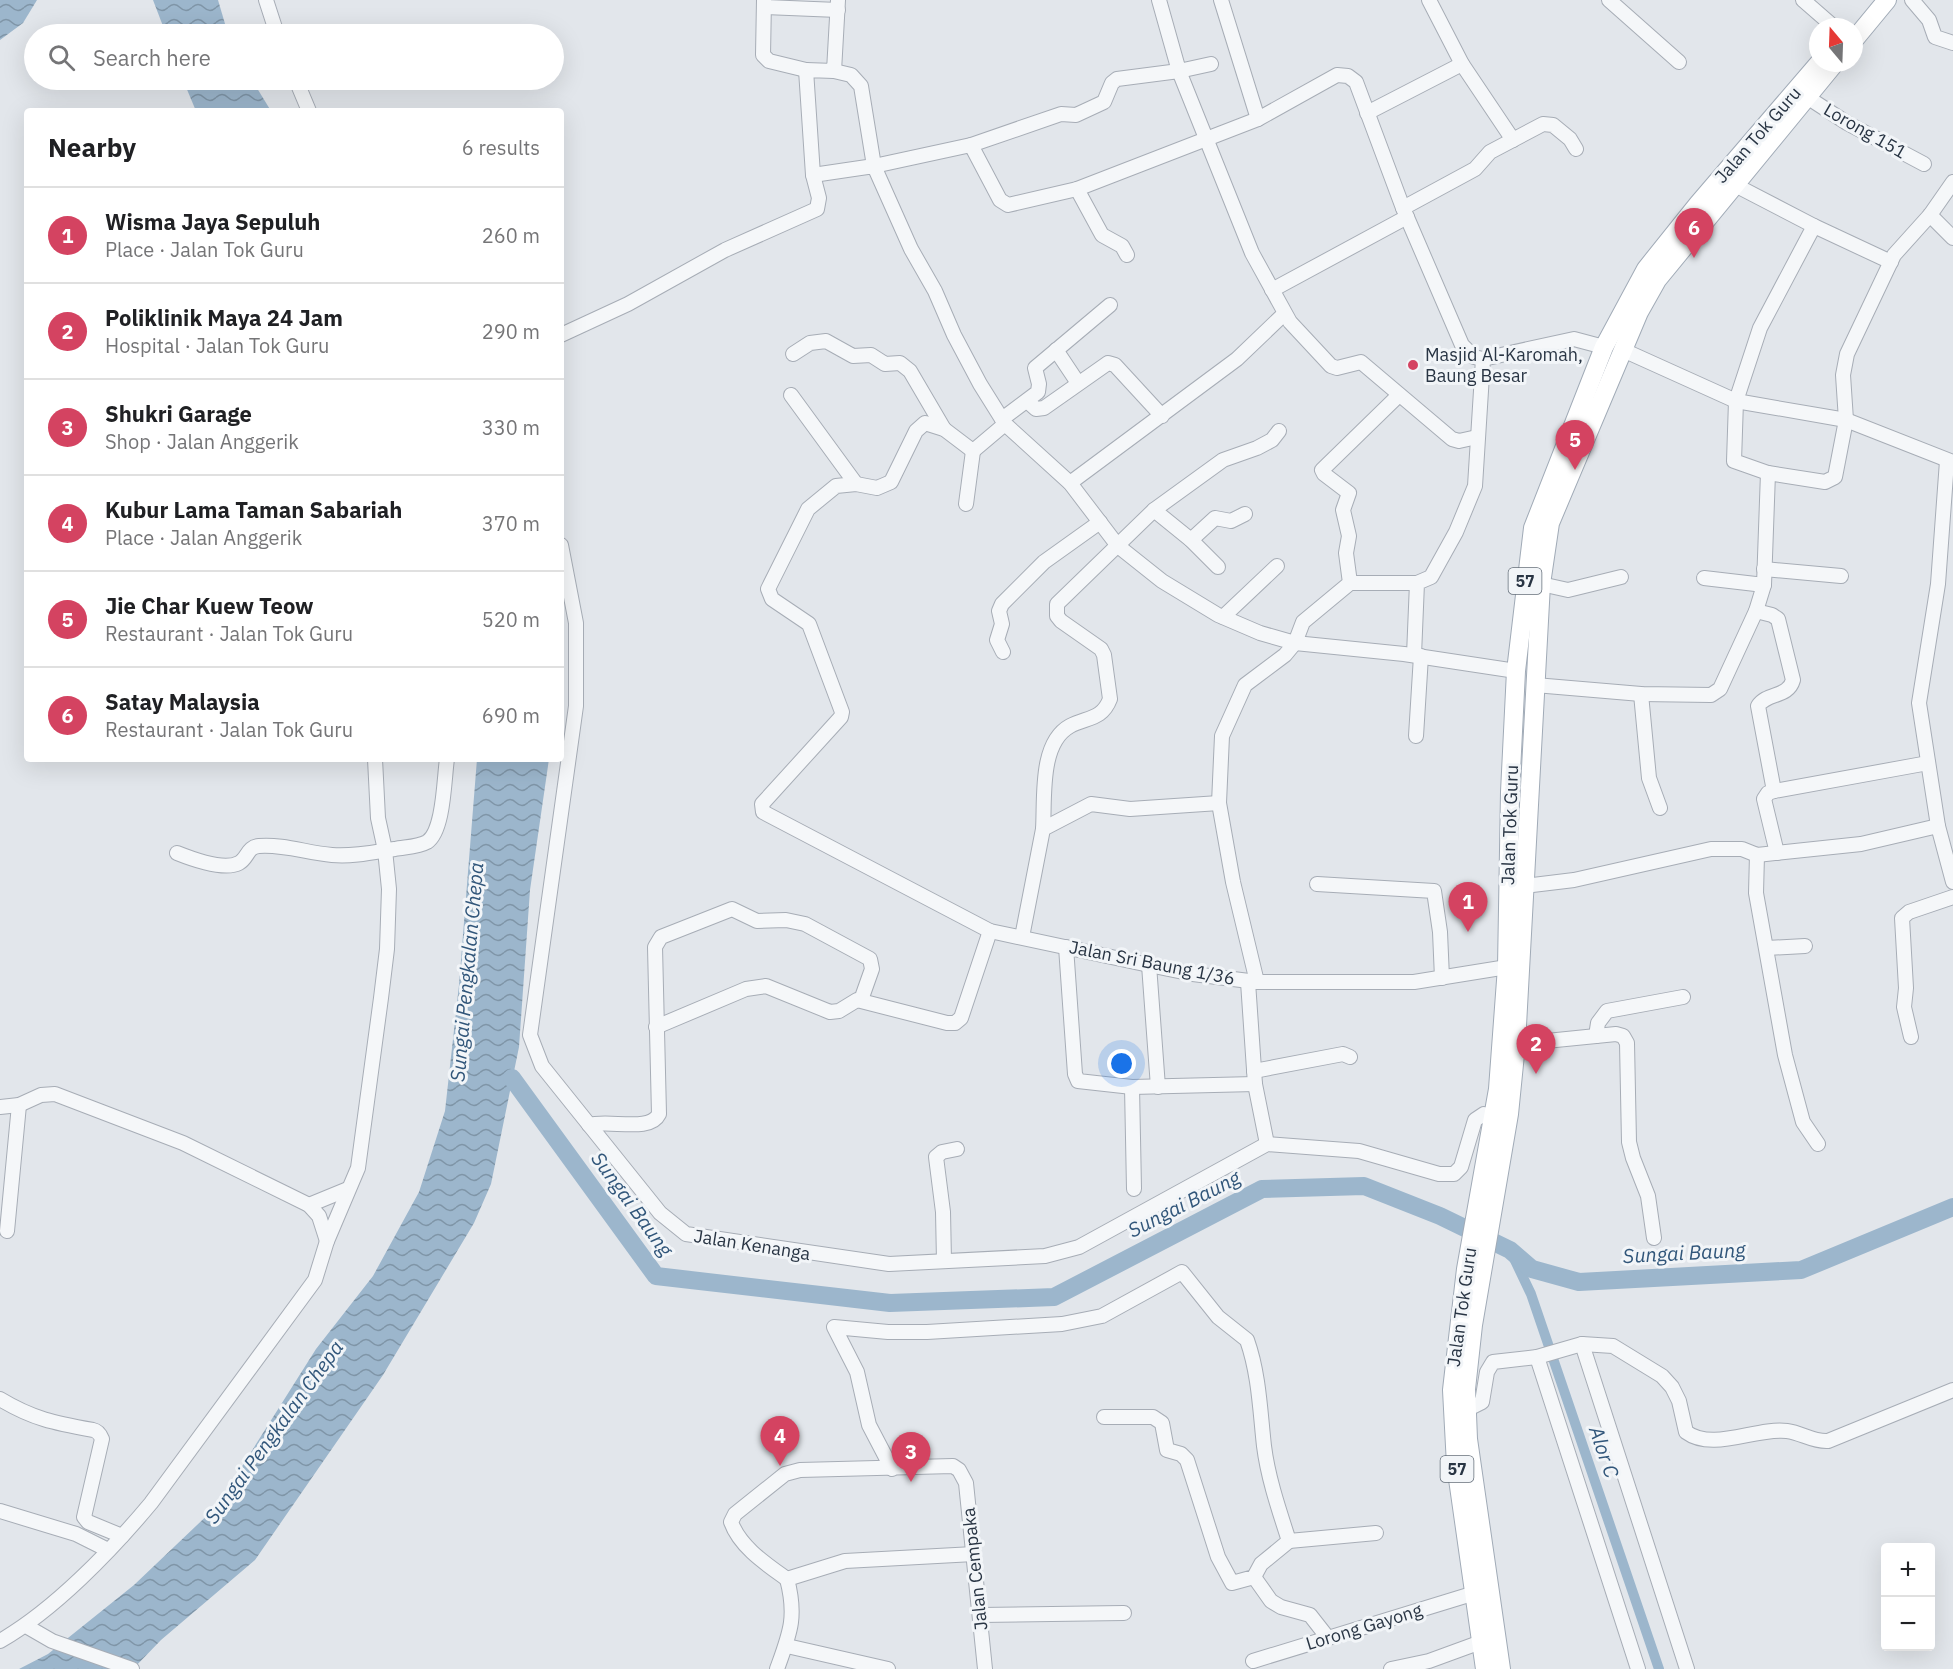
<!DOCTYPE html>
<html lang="en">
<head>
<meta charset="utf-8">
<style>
	:root { --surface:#fff; --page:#f6f6f6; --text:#202124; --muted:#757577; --line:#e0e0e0; --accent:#d44361 }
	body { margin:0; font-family:"IBM Plex Sans",sans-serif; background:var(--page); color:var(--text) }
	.controls { position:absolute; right:18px; bottom:18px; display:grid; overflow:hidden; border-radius:6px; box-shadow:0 6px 24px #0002 }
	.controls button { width:54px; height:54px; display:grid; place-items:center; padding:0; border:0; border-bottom:2px solid var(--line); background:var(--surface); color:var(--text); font:30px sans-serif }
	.compass { position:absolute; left:1809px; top:18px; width:54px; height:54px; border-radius:50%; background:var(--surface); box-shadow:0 6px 24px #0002; rotate:341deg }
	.you { position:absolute; left:1122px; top:1064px; width:21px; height:21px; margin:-15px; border:4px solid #fff; border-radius:50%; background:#1a73e8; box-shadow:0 0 0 9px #1a73e833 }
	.badge { display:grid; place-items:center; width:39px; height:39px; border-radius:50%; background:var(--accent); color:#fff; font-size:20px; font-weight:700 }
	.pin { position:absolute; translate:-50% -50px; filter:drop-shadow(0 2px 3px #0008) }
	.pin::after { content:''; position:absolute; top:32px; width:21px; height:18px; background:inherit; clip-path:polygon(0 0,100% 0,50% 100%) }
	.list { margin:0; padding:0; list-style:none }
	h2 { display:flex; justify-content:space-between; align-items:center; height:78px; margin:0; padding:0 24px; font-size:26px }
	h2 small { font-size:20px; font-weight:400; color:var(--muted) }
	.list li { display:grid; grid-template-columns:39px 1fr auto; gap:18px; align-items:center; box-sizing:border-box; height:96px; padding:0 24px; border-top:2px solid var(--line) }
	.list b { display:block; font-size:22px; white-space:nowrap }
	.list p { margin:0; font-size:20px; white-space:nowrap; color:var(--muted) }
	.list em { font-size:20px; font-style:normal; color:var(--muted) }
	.icon { flex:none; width:33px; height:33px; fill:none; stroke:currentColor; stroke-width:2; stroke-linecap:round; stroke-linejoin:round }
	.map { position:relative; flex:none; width:1953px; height:1669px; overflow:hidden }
	.search { position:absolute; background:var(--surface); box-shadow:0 6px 24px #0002; left:24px; top:24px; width:540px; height:66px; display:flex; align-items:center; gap:15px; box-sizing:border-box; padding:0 21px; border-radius:33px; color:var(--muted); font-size:22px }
	.panel { position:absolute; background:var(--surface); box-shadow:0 6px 24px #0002; left:24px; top:108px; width:540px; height:654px; border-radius:6px }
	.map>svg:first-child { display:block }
</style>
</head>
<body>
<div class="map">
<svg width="1953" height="1669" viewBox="0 0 1953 1669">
	<defs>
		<pattern id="water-waves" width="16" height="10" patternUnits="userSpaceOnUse" patternTransform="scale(1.5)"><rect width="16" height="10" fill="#9cb6cc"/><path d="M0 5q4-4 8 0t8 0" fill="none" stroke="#7f95a7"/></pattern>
	</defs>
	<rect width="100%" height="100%" fill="#e2e6eb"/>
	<g fill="url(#water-waves)">
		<polygon points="0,0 37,0 23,23 0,40"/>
		<polygon points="153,0 218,0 228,34 166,34"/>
		<polygon points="183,80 252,80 271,111 196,111"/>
		<polygon points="477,759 549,759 530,890 519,1047 491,1184 474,1223 383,1375 255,1560 161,1640 133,1669 19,1669 48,1654 134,1585 217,1506 316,1349 373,1276 419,1192 445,1111 459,985"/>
	</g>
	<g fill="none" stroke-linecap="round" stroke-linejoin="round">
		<polyline stroke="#9cb6cc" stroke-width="10" points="1510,1250 1531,1294 1659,1669"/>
		<polyline stroke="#9cb6cc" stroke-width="18" points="512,1078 656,1276 890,1303 1054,1297 1262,1189 1364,1186 1440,1216 1510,1250 1532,1269 1579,1282 1801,1270 1953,1207"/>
		<defs>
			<g id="minor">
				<polyline points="266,0 277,34"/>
				<polyline points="764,0 763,55 769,61 806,70"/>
				<polyline points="1159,0 1179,71 1211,64"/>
				<polyline points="1221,0 1258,119"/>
				<polyline points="1429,0 1462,64 1513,140"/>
				<polyline points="1609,0 1679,62"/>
				<polyline points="1803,0 1834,27"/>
				<polyline points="1912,0 1929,20 1935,37 1953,43"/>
				<polyline points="765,7 838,10"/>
				<polyline points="834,71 851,75 861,86 874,166 971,145 1000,200 1008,205 1077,189 1258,119 1337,75 1348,76 1356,82 1403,208"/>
				<polyline points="296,80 309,111"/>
				<polyline points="1807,97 1847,123 1924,164"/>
				<polyline points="1367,113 1462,64"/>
				<polyline points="971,145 1061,114 1076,115 1104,102 1112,83 1117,79 1179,71 1252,253 1290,322 1331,366 1337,368 1361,362 1452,439 1459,441 1477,437"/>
				<polyline points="1576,149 1570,139 1553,125 1543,124 1490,152 1475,169 1403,208 1462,345 1474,357 1483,359 1574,339 1604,347"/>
				<polyline points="813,175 874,166 911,249 935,291 954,335 980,384 1005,424 1070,483 1118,546 1162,581 1218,615 1260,633 1295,643 1404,654 1516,671"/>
				<polyline points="1735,185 1814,226 1760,328 1736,401 1734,461 1768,473"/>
				<polyline points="1077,189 1102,235 1122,246 1127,255"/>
				<polyline points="1930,215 1953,238"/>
				<polyline points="1814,226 1891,262"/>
				<polyline points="1272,290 1407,217"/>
				<polyline points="561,335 628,304 725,250 817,209 819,198 813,175 806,70 834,71 838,0"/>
				<polyline points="1056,350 1078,383"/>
				<polyline points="1623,350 1736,401 1846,420 1953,462"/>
				<polyline points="793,354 810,343 826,341 853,356 871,355 885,364 900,363 910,371 944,429"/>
				<polyline points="791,395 856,484"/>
				<polyline points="1027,401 1036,409 1044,408 1108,363 1115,365 1162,416"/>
				<polyline points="1002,419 1038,392 1039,384 1035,368 1110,305"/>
				<polyline points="1005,424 973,451 944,429 925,423 916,431 891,482 877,488 856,484 836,486 808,509 768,589 772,599 809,624 842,712 841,717 762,804 763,812 990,931 1149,965 1193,974 1257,982 1414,982 1507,967"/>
				<polyline points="1947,461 1938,584 1919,703 1938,826 1953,882"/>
				<polyline points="1070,483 1237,359 1284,314"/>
				<polyline points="966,504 973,451"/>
				<polyline points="1154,510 1191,540 1218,567"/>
				<polyline points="1191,540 1215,518 1231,521 1245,514"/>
				<polyline points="561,545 576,623 576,706 530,1035 542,1066 660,1213 686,1234 889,1264 1045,1256 1079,1247 1267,1144 1359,1151 1439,1174 1454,1174 1461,1167 1475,1120 1484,1114 1494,1118"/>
				<polyline points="1764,569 1841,576"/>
				<polyline points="1704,578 1764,585"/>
				<polyline points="1350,583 1417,583"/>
				<polyline points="1541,584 1568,590 1621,577"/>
				<path d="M1756 611 1772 615 1778 619 1793 680C1788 698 1767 692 1758 706L1774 791 1768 793 1764 799 1777 853"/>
				<polyline points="1223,617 1277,566"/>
				<polyline points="1003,652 997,640 1002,624 999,611 1002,604 1044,562 1100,522"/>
				<polyline points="1414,655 1417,583 1431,577 1456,532 1475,486 1483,359"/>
				<polyline points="1535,685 1641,694 1711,695 1720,689 1756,611 1764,585 1768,473 1825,482 1835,477 1846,420 1843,375 1847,354 1894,255 1930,215 1953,182"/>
				<polyline points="1641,694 1649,778 1660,808"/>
				<polyline points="1416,736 1421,656"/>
				<polyline points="1774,791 1928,763"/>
				<path d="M1043 829C1045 799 1039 743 1070 726 1087 717 1102 720 1110 699L1104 655 1101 649 1061 621 1057 616V604L1154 510 1223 460 1257 448 1272 440 1279 431"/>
				<path d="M177 853C192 859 224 871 239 863 248 858 247 847 259 846 284 844 307 853 332 855 353 857 375 852 395 849 405 847 418 847 427 842 444 831 444 778 447 759"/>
				<polyline points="1757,855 1756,893 1785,1055 1803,1122 1818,1144"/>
				<polyline points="1317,884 1434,891 1440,932 1442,978"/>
				<polyline points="1524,886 1574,880 1711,849 1742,849 1757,855 1861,844 1938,826"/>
				<polyline points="1022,937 1043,829 1091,804 1130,809 1219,803"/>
				<polyline points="1066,947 1075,1074 1078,1081 1132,1087 1255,1084"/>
				<polyline points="1767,948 1805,946"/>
				<polyline points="1149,965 1158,1087"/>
				<polyline points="1248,982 1255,1084 1267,1144"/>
				<polyline points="1257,982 1233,882 1219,803 1222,736 1245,685 1285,655 1295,643 1303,622 1350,583 1346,553 1349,536 1343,510 1349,493 1324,474 1322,470 1399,395"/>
				<polyline points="656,1027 746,989 766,986 830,1012 839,1011 857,1000 947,1023 955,1023 961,1018 990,931"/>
				<polyline points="1596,1036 1598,1023 1607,1011 1683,997"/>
				<polyline points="1911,1037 1904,1007 1906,988 1902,918 1909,912 1953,897"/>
				<polyline points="1516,1044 1616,1034 1623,1036 1627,1043 1629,1142 1633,1158 1648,1196 1654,1238"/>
				<polyline points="1254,1071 1343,1054 1350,1057"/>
				<polyline points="1132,1087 1134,1189"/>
				<polyline points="0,1107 19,1105 41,1095 55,1094 183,1143 309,1205 319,1216 327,1241"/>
				<path d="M589 1125C609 1119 650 1133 659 1114L655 947 661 937 732 909 757 921 786 920 805 924 870 959 872 969 861 1000"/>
				<polyline points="309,1205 348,1189"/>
				<polyline points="7,1231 19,1105"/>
				<polyline points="944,1261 943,1212 936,1157 942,1152 957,1149"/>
				<polyline points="1582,1344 1687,1669"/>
				<polyline points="1537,1357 1638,1669"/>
				<path d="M0 1399C33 1419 55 1423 93 1430 98 1431 100 1434 102 1439L84 1517 88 1522 122 1536"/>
				<path d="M1466 1410 1482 1402 1487 1372 1493 1362 1537 1357 1582 1344 1613 1346 1662 1376 1672 1387 1679 1401 1686 1432C1713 1452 1756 1427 1787 1431 1802 1433 1813 1442 1828 1441L1953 1390"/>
				<path d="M892 1469 869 1425 857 1372 834 1327 888 1332H927L1062 1324 1102 1316 1182 1272 1218 1317 1247 1340C1259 1374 1260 1410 1264 1446 1268 1478 1279 1510 1289 1541L1261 1564 1254 1577 1232 1583 1218 1557 1187 1460 1181 1454 1167 1450 1162 1423 1153 1417H1104"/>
				<polyline points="0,1511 76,1534 108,1550"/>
				<polyline points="1289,1541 1376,1533"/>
				<polyline points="1254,1577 1271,1601 1281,1607 1310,1615 1328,1638"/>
				<path d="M787 1579C766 1564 740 1547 731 1522L735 1514 785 1474 800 1470 953 1466 959 1470 966 1483 985 1669"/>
				<polyline points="787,1579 845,1561 974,1554"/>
				<polyline points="980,1615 1124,1613"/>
				<polyline points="26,1626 52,1641 132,1669"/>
				<path d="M0 1641C54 1610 111 1551 151 1503L315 1280 327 1241 358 1168 381 998 387 949 389 889 385 850 378 818 375 759"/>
				<polyline points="787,1646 888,1669"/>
				<polyline points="1253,1661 1475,1593"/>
				<path d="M777 1669C790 1633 797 1617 787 1579"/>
				<polyline points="1391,1669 1429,1661 1481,1642"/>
			</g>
			<g id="major">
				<polyline points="1854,40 1887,0"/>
				<polyline points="1485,1669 1456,1465 1452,1390 1466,1269 1498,1089 1507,967 1510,792 1516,671 1533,528 1604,347 1646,269 1698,204 1819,63"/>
				<polyline points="1501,1669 1468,1439 1466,1389 1473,1325 1509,1114 1516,1044 1541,584 1550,523 1639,312 1657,280 1835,63"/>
			</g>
		</defs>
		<use href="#minor" stroke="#a7adb6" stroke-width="16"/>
		<use href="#major" stroke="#a1abb7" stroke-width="20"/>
		<use href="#minor" stroke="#f5f7f9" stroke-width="14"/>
		<use href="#major" stroke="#fff" stroke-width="18"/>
	</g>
	<circle fill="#d44361" stroke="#f2f5f8" stroke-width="2" cx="1413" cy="365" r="6"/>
	<g text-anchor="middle" stroke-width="6" stroke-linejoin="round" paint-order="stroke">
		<g fill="#f2f5f8" stroke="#656f7a" stroke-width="1.5">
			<rect x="1508.5" y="568" width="33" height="26" rx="4.5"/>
			<rect x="1440.5" y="1456" width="33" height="26" rx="4.5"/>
		</g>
		<g font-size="16" font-weight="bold" fill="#293544">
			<text x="1525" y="587">57</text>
			<text x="1457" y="1475">57</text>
		</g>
		<g font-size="18" fill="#293544" stroke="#f2f5f8">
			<text transform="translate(1865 131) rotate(30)" y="6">Lorong 151</text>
			<text transform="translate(1758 135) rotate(-49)" y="6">Jalan Tok Guru</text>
			<text transform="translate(1510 825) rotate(-88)" y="6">Jalan Tok Guru</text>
			<text transform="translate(1152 963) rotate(11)" y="6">Jalan Sri Baung 1/36</text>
			<text transform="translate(752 1245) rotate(9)" y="6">Jalan Kenanga</text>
			<text transform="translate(1462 1307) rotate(-82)" y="6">Jalan Tok Guru</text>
			<text transform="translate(975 1569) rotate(-96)" y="6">Jalan Cempaka</text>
			<text transform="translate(1364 1627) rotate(-17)" y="6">Lorong Gayong</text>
		</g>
		<g font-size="18" fill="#293544" stroke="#f2f5f8" text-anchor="start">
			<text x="1425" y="361">Masjid Al-Karomah,<tspan x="1425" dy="21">Baung Besar</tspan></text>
		</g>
		<g font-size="20" font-style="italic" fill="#31567a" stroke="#f2f5f8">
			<text transform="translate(467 972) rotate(-85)" y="7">Sungai Pengkalan Chepa</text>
			<text transform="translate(632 1204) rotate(54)" y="7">Sungai Baung</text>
			<text transform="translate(1184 1204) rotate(-27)" y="7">Sungai Baung</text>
			<text transform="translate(1684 1253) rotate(-3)" y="7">Sungai Baung</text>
			<text transform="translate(274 1432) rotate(-54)" y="7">Sungai Pengkalan Chepa</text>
			<text transform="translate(1604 1452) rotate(71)" y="7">Alor C</text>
		</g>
	</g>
</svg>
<div class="controls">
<button>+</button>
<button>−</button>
</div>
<svg class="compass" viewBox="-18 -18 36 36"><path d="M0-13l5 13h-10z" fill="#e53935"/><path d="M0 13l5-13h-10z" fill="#757577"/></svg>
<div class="you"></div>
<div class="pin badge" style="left:1468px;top:932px">1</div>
<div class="pin badge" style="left:1536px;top:1074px">2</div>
<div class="pin badge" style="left:911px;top:1482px">3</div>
<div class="pin badge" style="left:780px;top:1466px">4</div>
<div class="pin badge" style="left:1575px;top:470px">5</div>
<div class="pin badge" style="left:1694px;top:258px">6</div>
<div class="search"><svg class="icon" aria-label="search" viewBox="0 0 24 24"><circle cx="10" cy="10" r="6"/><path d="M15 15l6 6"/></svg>Search here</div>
<section class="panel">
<h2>Nearby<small>6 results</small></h2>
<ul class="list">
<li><span class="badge">1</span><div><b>Wisma Jaya Sepuluh</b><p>Place · Jalan Tok Guru</p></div><em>260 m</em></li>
<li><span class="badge">2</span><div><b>Poliklinik Maya 24 Jam</b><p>Hospital · Jalan Tok Guru</p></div><em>290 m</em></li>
<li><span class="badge">3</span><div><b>Shukri Garage</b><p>Shop · Jalan Anggerik</p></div><em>330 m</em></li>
<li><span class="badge">4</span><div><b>Kubur Lama Taman Sabariah</b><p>Place · Jalan Anggerik</p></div><em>370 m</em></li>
<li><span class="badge">5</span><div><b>Jie Char Kuew Teow</b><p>Restaurant · Jalan Tok Guru</p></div><em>520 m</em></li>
<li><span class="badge">6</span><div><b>Satay Malaysia</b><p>Restaurant · Jalan Tok Guru</p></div><em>690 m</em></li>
</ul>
</section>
</div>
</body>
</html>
